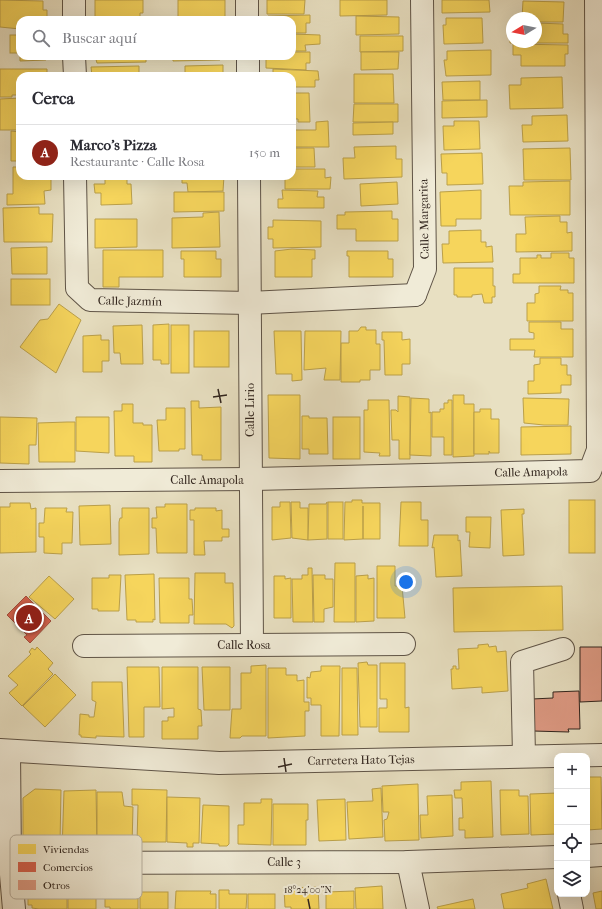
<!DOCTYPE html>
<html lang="es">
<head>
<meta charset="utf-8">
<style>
	:root { --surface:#fff; --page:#f2f2f3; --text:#2b2b33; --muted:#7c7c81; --line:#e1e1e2; --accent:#8f2418 }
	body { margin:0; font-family:"IM FELL French Canon",serif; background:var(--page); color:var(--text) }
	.controls { position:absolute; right:12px; bottom:12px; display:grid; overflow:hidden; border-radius:8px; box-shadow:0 4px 16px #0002 }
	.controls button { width:36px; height:36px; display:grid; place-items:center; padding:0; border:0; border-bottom:1px solid var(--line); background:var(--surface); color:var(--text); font:20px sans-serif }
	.compass { position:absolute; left:506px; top:12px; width:36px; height:36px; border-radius:50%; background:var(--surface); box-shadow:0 4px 16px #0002; rotate:260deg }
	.you { position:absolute; left:406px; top:582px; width:14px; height:14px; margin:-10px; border:3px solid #fff; border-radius:50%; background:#1a73e8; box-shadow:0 0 0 6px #1a73e833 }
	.badge { display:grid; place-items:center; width:26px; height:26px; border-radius:50%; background:var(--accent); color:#fff; font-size:13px; font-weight:700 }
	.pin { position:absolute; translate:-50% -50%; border:2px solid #fff; box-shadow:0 1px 4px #0006 }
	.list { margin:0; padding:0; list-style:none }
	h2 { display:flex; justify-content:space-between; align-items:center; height:52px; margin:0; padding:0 16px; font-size:17px }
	h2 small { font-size:13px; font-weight:400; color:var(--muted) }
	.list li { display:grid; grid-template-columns:26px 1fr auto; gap:12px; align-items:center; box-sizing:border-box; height:56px; padding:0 16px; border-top:1px solid var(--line) }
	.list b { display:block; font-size:15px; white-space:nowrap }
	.list p { margin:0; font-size:13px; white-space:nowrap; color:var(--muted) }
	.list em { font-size:13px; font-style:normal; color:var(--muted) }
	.icon { flex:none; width:22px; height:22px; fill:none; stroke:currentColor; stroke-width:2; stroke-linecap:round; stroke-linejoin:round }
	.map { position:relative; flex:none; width:602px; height:909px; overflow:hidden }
	.search { position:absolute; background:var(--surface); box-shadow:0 4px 16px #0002; left:16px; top:16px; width:280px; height:44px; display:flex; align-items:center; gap:10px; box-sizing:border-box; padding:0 14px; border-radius:12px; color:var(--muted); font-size:15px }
	.panel { position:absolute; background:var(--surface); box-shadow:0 4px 16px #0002; left:16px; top:72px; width:280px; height:108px; border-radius:12px }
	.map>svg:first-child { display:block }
</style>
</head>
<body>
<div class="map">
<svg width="602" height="909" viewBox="0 0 602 909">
	<rect width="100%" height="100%" fill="#e8e0c2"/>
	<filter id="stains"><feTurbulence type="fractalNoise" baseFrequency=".005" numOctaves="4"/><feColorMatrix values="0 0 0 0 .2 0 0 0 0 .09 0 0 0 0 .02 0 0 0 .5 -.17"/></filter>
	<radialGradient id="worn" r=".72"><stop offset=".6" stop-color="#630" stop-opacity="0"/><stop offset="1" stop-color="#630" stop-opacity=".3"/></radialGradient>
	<g fill="#f6d55c" stroke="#bba049">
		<polygon points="0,0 43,1 43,10 47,10 47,20 20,20 20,29 0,27"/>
		<polygon points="95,0 143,0 143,13 140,13 140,20 95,20"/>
		<polygon points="178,0 225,0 225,19 183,20 178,18"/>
		<polygon points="267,0 305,0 304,14 267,14"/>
		<polygon points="340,0 387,0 387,15 340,16"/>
		<polygon points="442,0 489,0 490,12 442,13"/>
		<polygon points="523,1 564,2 563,22 536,22 536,18 522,18"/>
		<polygon points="310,15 310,23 306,23 306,33 292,33 292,20 268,20 268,16"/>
		<polygon points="356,16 399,17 399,34 356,35"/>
		<polygon points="446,18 482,18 483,43 444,44 443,25 446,25"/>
		<polygon points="510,23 512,23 512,42 536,42 536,23 563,24 563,34 568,34 568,43 510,43"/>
		<polygon points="292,34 320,35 320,44 305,45 306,51 292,51"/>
		<rect x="10" y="35" width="10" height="18"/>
		<polygon points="360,36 403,36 403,51 360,52"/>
		<polygon points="513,44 568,45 568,54 565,54 565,66 521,66 521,55 513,55"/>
		<polygon points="491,50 491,75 446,76 444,60 447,60 447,51"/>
		<polygon points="292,52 310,52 310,63 306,63 306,70 266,68 266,58 274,58 274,56 292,56"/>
		<polygon points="361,52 399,52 398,69 361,70"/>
		<polygon points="20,56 46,56 46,60 20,61"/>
		<polygon points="95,56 146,56 146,62 97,63"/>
		<polygon points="173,56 220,56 220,60 173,61"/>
		<polygon points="223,65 223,76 185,76 185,66"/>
		<polygon points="139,66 139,76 92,76 91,67"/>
		<polygon points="0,69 47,69 47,76 20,76 20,95 12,95 12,97 0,97"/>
		<polygon points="273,69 318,71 319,80 315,80 315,87 292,87 292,76 273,76"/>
		<polygon points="354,74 393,74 394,103 354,103"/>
		<polygon points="562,77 563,108 510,109 509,85 521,85 521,78"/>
		<polygon points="480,81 480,100 443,100 442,82"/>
		<polygon points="292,93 309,93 310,122 298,122 298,119 292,119"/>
		<polygon points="20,98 20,130 0,130 0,99"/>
		<polygon points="487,100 487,117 442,118 442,101"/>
		<polygon points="354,104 398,104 398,122 353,122"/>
		<polygon points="567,115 568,141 523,142 522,125 532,125 532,116"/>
		<polygon points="328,121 329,147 292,147 292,122 295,122 295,130 316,130 316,122"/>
		<polygon points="454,121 479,121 480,149 444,150 443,126 454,126"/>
		<polygon points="393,122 393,134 353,135 353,123"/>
		<polygon points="11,131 20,132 20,161 11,161"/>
		<polygon points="396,146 396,159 402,159 402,177 344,179 343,158 355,158 354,147"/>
		<polygon points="292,148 314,148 315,167 292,167"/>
		<polygon points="570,148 571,180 524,180 523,149"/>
		<polygon points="482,153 483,184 447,185 447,173 442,173 441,154"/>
		<polygon points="13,167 20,167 20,176 51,176 51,190 44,191 45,204 7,205 7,194 13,194"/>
		<polygon points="292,169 325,169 325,178 331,177 330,189 285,189 285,178 274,178 274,176 292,176"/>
		<polygon points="105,176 127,176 127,184 131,184 132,204 101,205 101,193 95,193 94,184 105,184"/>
		<polygon points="182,176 224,176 223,191 188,192 187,183 182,183"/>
		<polygon points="570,181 570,215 510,215 509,186 523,186 523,182"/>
		<polygon points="397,182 398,204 361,206 360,184"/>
		<polygon points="282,190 318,191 317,197 324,197 324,208 278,208 278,199 283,199"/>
		<polygon points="481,190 481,219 456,219 456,226 441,226 440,192"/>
		<polygon points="174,192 224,192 224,211 174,212"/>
		<polygon points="39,207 39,214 53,214 52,242 4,242 3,208"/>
		<polygon points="392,211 392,219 398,219 398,241 356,241 356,229 337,229 337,215 345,215 345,212"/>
		<polygon points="219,212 220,247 172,248 172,218 203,217 203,213"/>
		<polygon points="560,216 560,222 567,222 567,233 572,232 572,251 516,252 516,234 526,234 525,217"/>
		<polygon points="95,219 137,219 137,247 95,248"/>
		<polygon points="273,220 321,221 321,247 273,248 273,239 268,239 268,227 273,227"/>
		<polygon points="481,230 481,242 486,242 486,247 492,246 493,262 443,263 442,244 449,244 449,231"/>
		<polygon points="47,247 47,274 12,274 11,248"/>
		<polygon points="292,249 315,250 315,259 312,259 312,277 275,277 275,251"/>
		<polygon points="103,250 163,250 163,277 119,277 119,287 103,287"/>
		<polygon points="181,251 216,251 216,259 221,259 221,277 184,277 184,259 181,259"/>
		<polygon points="347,251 388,251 388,259 393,259 393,277 349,277 349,256 347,256"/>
		<polygon points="551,253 569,253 569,258 574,258 574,283 513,283 513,274 520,274 520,258 537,258 537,255 541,255 541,258 551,258"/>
		<polygon points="454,268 493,268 493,286 495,286 495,297 492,297 492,303 484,303 482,294 472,295 472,297 457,297 457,295 454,295"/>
		<rect x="11" y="279" width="39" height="26"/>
		<polygon points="539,286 561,286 560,290 568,290 568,293 573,293 573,321 527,321 527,303 535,303 535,294 539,293"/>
		<polygon points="59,304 81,320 56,373 20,347 40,320 48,319"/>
		<polygon points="529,322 561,322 561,329 573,329 573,357 534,357 535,350 510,350 510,339 534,339 534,333 529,332"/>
		<polygon points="169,324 169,364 161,364 161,360 153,360 153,325"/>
		<polygon points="142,325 143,364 121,364 120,353 114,353 113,326"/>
		<rect x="171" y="325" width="18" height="48"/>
		<polygon points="361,327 366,327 366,330 376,330 376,344 380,344 380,370 370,370 370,380 360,380 360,382 341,382 341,343 349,343 349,331 358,331"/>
		<rect x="194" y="331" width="35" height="36"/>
		<polygon points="274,331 301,331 302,380 292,381 292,374 276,374"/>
		<polygon points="305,331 341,331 340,380 324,380 326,368 304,370"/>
		<polygon points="382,332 402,332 402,340 410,339 410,364 402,364 402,375 385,375 384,340 382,340"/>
		<polygon points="101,335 101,340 109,340 109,361 102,361 102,372 83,372 83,336"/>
		<polygon points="540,358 561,358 561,365 567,365 567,375 571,375 571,385 561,385 561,393 528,394 528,381 534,381 534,365 540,364"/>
		<polygon points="268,395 300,395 300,459 269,458"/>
		<polygon points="453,395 464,395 464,404 474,404 474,456 453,457"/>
		<polygon points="398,396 410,397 410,459 399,459 399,440 392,440 391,413 391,410 396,410 398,412"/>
		<polygon points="411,398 429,399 429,413 431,412 431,456 410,455"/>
		<polygon points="523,398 569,399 568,425 544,425 524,423"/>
		<polygon points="368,400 389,400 390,456 379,456 380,453 364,452 364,410 368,410"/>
		<polygon points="448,400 452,400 452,455 444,455 444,437 432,437 432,412 440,412 440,409 444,409 444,403 448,403"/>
		<polygon points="191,401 199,401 199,408 221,407 221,460 202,460 202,455 192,455"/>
		<polygon points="122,404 133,404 133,423 143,423 143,425 152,425 152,462 134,462 134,456 115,456 114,411 122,411"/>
		<polygon points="166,408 185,408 185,449 179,449 179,451 159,451 157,420 166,420"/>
		<polygon points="480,409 491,409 491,419 499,419 499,453 490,453 489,451 489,454 474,454 474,412 480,412"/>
		<polygon points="302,416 309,416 309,418 327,418 328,454 309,454 309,449 302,449"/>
		<polygon points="0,417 37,418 36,445 29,445 29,464 0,463"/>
		<polygon points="76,417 109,417 109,453 76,451"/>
		<rect x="333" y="417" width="27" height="42"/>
		<polygon points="67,422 75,422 75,462 39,462 38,423"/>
		<polygon points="571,426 571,454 521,455 521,427"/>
		<polygon points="352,500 362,500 362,503 380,503 380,539 363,539 363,506 363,539 344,540 345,502 352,502"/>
		<rect x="569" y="500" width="26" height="53"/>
		<polygon points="280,502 290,502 291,538 272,540 272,507 280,507"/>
		<polygon points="291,502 300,502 300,508 308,508 308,540 292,538"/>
		<polygon points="327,502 327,539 308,540 309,504 326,504"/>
		<rect x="328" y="502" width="15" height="37"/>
		<polygon points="401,502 421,502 421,520 428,520 428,546 399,546"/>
		<polygon points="10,503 30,503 31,509 36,508 36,552 0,553 0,507 10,507"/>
		<polygon points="165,504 187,504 187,553 157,553 156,528 152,528 152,518 157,518 156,507 165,507"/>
		<polygon points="110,505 111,544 80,545 79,506"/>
		<polygon points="45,508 67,508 66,512 73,512 72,543 62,543 62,554 44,553 44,537 39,537 39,523 44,523"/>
		<polygon points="122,508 149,508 149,554 119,555 119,522 120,518 122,518"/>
		<polygon points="195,508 216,508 216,511 222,510 222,529 229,529 229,537 222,537 222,541 204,541 205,555 194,555 194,520 190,520 190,510 195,510"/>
		<polygon points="524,509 524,514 522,514 524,555 503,556 501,510"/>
		<polygon points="466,517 491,517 490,548 469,547 470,532 466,532"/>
		<polygon points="434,535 458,535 458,541 460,540 462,576 436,577 434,547 432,548"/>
		<polygon points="335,563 355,563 355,622 334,622"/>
		<polygon points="377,566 395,566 395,586 402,586 405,618 377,618"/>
		<polygon points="308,568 312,568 313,622 293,622 292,579 302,579 302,575 308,575"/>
		<polygon points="195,573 225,573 225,583 233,583 234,626 232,628 226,624 194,624"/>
		<polygon points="154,574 155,620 153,619 153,622 136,622 136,620 127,620 125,575"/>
		<polygon points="109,575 121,575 119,611 98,611 98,609 92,609 92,578 109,578"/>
		<polygon points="313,575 325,575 325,579 333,579 333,607 324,609 324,622 314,622"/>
		<polygon points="368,575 368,579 374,578 374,621 356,622 356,576"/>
		<polygon points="49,576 74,599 55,619 29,597"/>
		<polygon points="274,576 285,576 285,579 291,578 291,618 274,618"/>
		<polygon points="159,578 189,578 189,599 192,599 193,615 189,615 189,623 160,623"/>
		<polygon points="562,586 563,630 454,632 453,588"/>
		<polygon points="488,644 489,647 496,646 497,652 506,651 508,691 482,693 482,687 452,689 451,669 453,669 453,666 456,666 456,669 459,669 458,649 478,648 478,645"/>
		<polygon points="37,647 53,663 48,669 53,674 22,706 9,693 18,685 8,676 31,654 29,652 32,648 35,650"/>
		<polygon points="367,662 368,665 377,665 377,727 360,727 358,663"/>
		<polygon points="380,663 405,663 405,708 409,707 409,732 379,732 379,708 387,708 387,699 380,699"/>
		<polygon points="266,665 266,736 242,736 240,738 230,738 232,709 241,709 241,673 251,673 251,666"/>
		<polygon points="321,666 340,666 339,736 321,736 321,705 311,705 311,698 307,698 307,677 310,678 311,672 321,671"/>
		<polygon points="127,667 159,667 160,707 144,707 144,737 129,737"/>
		<polygon points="162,667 198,667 198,709 201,710 202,726 198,726 198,739 162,739 162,721 168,721 168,717 174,717 174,708 162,709"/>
		<polygon points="202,667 230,667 230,710 204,710"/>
		<polygon points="268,668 286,668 286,675 297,675 297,681 304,680 304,702 309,702 309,711 305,711 305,736 268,738"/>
		<polygon points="342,668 357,668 358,735 342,735"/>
		<polygon points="55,674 76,695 45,727 23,706"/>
		<polygon points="92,682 122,682 124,737 96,736 96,738 81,737 81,735 79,735 80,714 89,715 89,717 94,717 96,702 92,700"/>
		<polygon points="587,777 601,777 602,829 587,830"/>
		<polygon points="491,781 493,837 465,838 465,830 459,830 459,818 463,818 462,798 455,798 454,790 461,790 461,782"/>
		<polygon points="418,784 419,840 385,841 384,820 387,819 389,812 383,812 382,786"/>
		<polygon points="381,788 383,837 349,839 347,802 373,801 372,789"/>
		<polygon points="35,789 61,790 60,843 23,842 23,798"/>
		<polygon points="132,789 167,790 166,842 137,842 138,805 132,805"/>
		<polygon points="96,790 97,846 79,846 79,852 62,851 64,791"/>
		<polygon points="500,790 519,790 519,796 528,796 529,834 501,835"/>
		<polygon points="97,792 122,792 124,806 133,807 132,846 97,845"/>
		<polygon points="557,793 557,834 531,835 530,794"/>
		<polygon points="452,795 453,836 421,838 420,815 428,815 427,796"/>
		<polygon points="167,797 200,798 199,843 193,843 193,847 187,847 187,843 167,842"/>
		<polygon points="261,799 272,799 271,845 238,844 238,825 244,825 244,803 261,803"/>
		<polygon points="345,799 346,840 319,841 317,800"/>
		<polygon points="273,804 308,804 308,820 306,820 306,845 273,845"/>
		<polygon points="203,805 229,806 229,844 227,846 219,846 219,844 201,843"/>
		<polygon points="546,879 553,909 504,909 501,894 528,888 527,884"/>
		<polygon points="382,886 383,909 356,909 355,888"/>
		<polygon points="318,887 319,909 291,909 291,907 285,907 284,888"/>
		<polygon points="46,888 52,888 52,891 67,891 67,909 39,909 32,908 32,905 28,905 28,891 46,891"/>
		<polygon points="219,890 229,890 229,894 247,894 246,909 219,909"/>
		<rect x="68" y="891" width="28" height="18"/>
		<polygon points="176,891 211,891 210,894 216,894 216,909 175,909"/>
		<polygon points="354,891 354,909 326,909 326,892"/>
		<polygon points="602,891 602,909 596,909 593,893"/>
		<polygon points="105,892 138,892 138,909 110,909 110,907 105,907"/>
		<rect x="140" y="892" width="28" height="17"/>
		<rect x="248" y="894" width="27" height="15"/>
		<polygon points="473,899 475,909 438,909 437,907"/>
	</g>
	<polygon fill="#d6604d" stroke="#a44e3f" points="26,596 51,621 30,643 24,637 27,635 7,615"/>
	<g fill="#df9b85" stroke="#31251e">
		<polygon points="580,647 602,647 602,701 580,702"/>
		<polygon points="579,691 580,729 568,729 569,732 533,731 532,699 553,698 553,692"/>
	</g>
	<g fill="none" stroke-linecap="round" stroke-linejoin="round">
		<defs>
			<g id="minor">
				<polyline points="74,0 74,20"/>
				<polyline points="247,0 247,20"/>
				<polyline points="74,56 75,76"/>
				<polyline points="248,56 248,76"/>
				<polyline points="75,176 77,288 90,300 250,303 415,295"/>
				<polyline points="249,176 252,645"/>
				<polyline points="415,295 425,269 422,0"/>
				<polyline points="0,481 250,479 590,471 598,450 596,0"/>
				<polyline points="84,646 404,644"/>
				<polyline points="0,750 219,763 602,755"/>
				<polyline points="9,751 10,863 14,909"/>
				<polyline points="524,756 522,662 563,649"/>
				<polyline points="587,856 602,855"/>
				<polyline points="408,862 418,909"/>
				<polyline points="10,863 408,862 557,857"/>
				<polyline points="569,894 572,909"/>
			</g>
		</defs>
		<use href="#minor" stroke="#5f5447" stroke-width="24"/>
		<use href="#minor" stroke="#f0ebd7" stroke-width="22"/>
	</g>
	<path fill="none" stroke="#31251e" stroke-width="1.5" d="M218 389 221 403M213 397 227 395M284 758 286 772M278 767 292 764M308 899 310 909"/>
	<g text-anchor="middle" stroke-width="4" stroke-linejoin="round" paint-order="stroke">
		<g font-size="12" fill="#31251e" stroke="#f0ebd7">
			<text transform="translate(424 219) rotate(-91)" y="4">Calle Margarita</text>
			<text transform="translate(130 301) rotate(1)" y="4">Calle Jazmín</text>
			<text transform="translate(250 410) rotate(-90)" y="4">Calle Lirio</text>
			<text transform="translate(531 472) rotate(-1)" y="4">Calle Amapola</text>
			<text x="207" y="484">Calle Amapola</text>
			<text x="244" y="649">Calle Rosa</text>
			<text transform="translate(361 760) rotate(-1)" y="4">Carretera Hato Tejas</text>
			<text x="284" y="866">Calle 3</text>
		</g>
	</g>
	<rect x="10" y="835" width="132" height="64" rx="6" fill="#f0ebd7" stroke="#b7b0a0" stroke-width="1"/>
	<rect x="18" y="844" width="18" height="10" fill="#f6d55c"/>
	<rect x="18" y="862" width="18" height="10" fill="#d6604d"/>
	<rect x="18" y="880" width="18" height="10" fill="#df9b85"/>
	<g font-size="11" fill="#31251e">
		<text x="43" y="853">Viviendas</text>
		<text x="43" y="871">Comercios</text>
		<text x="43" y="889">Otros</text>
	</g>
	<g font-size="10" text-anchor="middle" fill="#31251e" stroke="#f0ebd7" stroke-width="4" stroke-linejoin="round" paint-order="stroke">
		<text x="308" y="893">18°24'00"N</text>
	</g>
	<rect width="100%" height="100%" filter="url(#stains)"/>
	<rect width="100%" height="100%" fill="url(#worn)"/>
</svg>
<div class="controls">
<button>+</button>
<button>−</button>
<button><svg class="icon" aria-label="locate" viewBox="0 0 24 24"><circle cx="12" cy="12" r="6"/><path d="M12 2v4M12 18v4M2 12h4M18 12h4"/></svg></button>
<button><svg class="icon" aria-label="layers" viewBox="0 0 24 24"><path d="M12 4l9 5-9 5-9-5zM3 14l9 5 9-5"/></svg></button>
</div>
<svg class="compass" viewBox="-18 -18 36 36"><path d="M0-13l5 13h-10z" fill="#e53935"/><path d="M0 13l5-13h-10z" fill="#7c7c81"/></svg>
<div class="you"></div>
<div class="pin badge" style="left:29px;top:618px">A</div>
<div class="search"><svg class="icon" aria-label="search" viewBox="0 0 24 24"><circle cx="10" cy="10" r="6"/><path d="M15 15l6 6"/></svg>Buscar aquí</div>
<section class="panel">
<h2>Cerca<small></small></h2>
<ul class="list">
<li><span class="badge">A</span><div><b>Marco's Pizza</b><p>Restaurante · Calle Rosa</p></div><em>150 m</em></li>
</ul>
</section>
</div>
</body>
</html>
